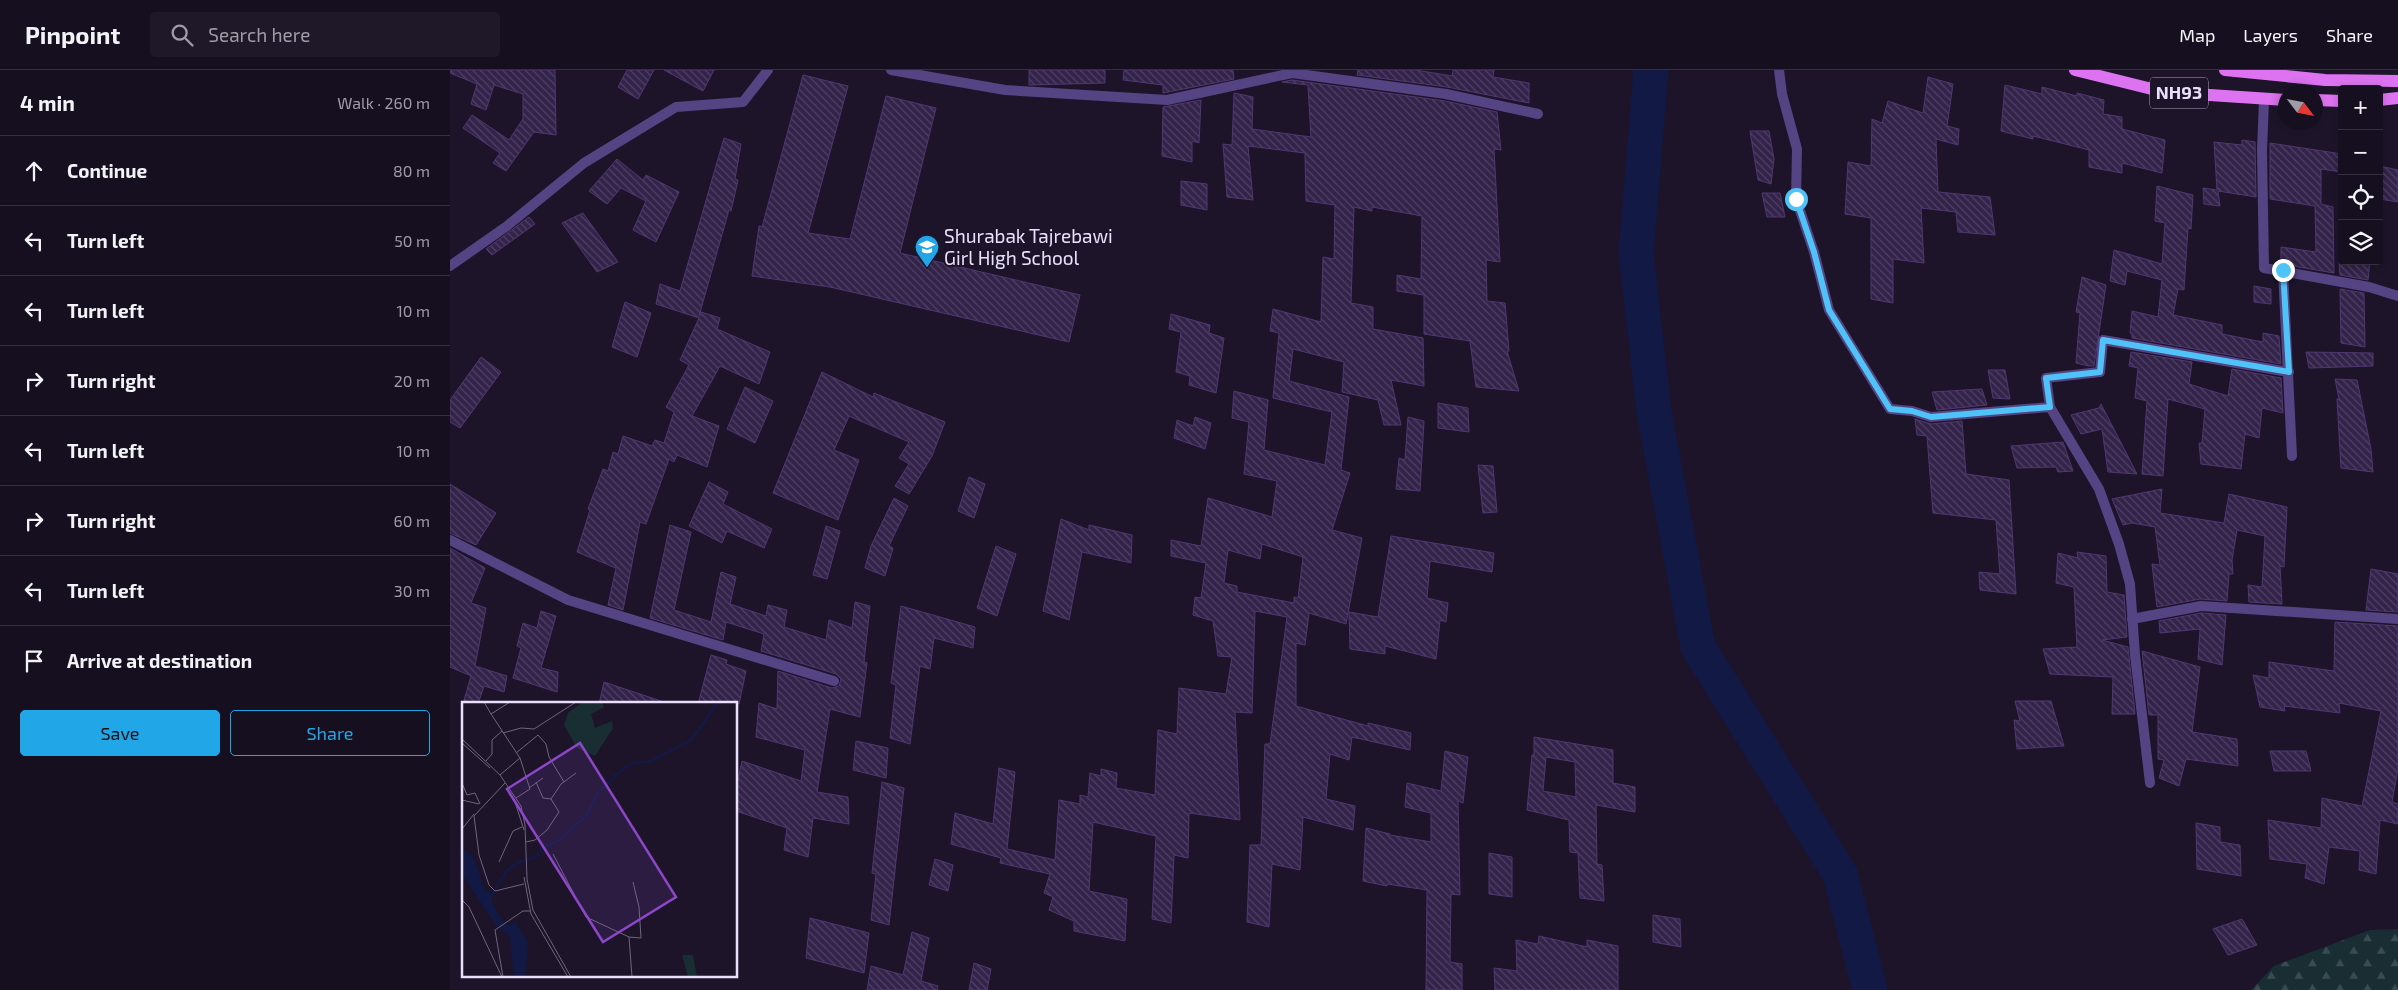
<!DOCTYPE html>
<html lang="en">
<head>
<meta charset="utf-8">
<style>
	:root { --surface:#160f20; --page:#1f1829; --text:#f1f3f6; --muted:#9e9ca5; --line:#352f3e; --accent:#21a6e7 }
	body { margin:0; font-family:"Exo 2",sans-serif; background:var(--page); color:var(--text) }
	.controls { position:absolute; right:15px; top:15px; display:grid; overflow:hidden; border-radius:5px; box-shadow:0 2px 8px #0003 }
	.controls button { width:45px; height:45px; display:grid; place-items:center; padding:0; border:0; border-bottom:1px solid var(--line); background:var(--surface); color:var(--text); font:25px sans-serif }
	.compass { position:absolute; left:1828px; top:15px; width:45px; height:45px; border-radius:50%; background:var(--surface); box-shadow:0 2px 8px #0003; rotate:122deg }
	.stop { position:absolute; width:15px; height:15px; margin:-11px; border:4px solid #4fc3f7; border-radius:50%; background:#fff }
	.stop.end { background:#4fc3f7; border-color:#fff; box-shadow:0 1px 5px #0008 }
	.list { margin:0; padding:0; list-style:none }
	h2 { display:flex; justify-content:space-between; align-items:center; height:65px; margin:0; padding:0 20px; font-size:21px }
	h2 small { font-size:16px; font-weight:400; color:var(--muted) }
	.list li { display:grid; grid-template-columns:32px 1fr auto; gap:15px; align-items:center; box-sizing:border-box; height:70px; padding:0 20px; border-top:1px solid var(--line) }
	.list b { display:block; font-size:19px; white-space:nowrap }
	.list em { font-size:16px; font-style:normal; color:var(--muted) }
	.actions { display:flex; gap:10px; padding:15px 20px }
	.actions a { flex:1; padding:11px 0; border:1px solid var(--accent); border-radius:5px; text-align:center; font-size:18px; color:var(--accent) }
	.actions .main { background:var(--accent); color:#111 }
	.icon { flex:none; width:28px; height:28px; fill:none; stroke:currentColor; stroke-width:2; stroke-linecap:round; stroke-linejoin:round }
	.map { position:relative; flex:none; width:1948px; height:920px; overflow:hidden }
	header { display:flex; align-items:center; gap:30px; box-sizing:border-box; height:70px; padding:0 25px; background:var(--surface); border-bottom:1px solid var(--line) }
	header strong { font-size:24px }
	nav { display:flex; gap:28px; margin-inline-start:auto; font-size:18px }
	.search { width:350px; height:45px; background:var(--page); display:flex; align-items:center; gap:12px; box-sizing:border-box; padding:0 18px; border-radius:5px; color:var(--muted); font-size:19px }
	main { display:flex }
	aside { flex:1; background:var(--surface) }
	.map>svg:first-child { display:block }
</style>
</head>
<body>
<header>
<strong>Pinpoint</strong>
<div class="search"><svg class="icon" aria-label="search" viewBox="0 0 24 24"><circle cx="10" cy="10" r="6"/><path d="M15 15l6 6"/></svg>Search here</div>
<nav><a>Map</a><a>Layers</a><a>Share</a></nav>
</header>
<main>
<aside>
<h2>4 min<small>Walk · 260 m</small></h2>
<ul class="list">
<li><svg class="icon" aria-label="ahead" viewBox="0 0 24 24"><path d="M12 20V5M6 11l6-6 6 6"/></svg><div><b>Continue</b></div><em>80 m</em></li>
<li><svg class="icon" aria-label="left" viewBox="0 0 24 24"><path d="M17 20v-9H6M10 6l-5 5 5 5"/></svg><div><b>Turn left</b></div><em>50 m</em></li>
<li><svg class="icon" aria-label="left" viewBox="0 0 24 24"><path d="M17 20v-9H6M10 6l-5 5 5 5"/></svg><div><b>Turn left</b></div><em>10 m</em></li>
<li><svg class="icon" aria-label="right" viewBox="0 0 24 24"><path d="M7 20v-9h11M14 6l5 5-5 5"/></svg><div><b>Turn right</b></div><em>20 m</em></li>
<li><svg class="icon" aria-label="left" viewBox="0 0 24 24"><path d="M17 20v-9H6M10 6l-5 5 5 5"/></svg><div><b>Turn left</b></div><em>10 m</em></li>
<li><svg class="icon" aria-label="right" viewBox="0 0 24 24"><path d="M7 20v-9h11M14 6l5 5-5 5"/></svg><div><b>Turn right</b></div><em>60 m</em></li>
<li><svg class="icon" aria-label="left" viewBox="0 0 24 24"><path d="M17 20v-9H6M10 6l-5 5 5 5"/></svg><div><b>Turn left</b></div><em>30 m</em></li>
<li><svg class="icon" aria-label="arrive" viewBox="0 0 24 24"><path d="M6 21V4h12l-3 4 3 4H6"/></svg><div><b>Arrive at destination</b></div></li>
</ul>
<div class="actions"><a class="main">Save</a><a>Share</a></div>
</aside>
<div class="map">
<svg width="1948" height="920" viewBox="0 0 1948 920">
	<defs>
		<pattern id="forest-firs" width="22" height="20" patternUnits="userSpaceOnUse" patternTransform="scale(1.25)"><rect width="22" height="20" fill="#182e33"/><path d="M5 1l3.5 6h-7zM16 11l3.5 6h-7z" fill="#3a4c51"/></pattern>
		<pattern id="building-back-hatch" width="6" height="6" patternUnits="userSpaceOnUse" patternTransform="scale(1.25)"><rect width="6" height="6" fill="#332249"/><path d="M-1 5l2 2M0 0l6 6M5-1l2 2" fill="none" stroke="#514264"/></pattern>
	</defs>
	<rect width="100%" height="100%" fill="#1d142a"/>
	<polygon fill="url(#forest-firs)" points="1948,859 1948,920 1801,920 1824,896 1920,860"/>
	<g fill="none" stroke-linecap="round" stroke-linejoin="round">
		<polyline stroke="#121945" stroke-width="35" points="1201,0 1186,183 1204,342 1248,577 1390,804 1420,920"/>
	</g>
	<g fill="url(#building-back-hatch)" stroke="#503772" fill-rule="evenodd">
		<polygon points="0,0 105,0 106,65 84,62 56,101 43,93 50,83 13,58 22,45 59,70 73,49 73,24 44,15 36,40 21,34 27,14 0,3"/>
		<polygon points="177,0 204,0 188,29 168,17"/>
		<polygon points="214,0 264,0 253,21"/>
		<polygon points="579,0 655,0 655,13 579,15"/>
		<polygon points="674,0 783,0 784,9 713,23 713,15 673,10"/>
		<polygon points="908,0 966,0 1002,6 1003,0 1044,0 1043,7 1079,13 1079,33 997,17 907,5"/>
		<polygon points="353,5 398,16 358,163 400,169 436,26 486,38 450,183 630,225 619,272 380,217 302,206 309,156 312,157"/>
		<polygon points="1478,7 1503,14 1497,56 1509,59 1508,75 1486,69 1488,122 1540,127 1545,165 1508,162 1506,142 1471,138 1474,193 1443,189 1443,233 1421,229 1421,148 1395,144 1398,92 1421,96 1422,49 1432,53 1438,31 1473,43"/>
		<path d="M842 10 995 31 1047 42 1051 80 1044 79 1050 192 1036 190 1037 231 1055 233 1059 281H1057L1069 321 1026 317 1020 271 974 264V225L947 221V205L971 209 972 146 922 137V141L904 137 901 233 923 237V259L973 268 974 316 941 310 951 355H934L928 330 892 322 894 292 843 279 839 311 899 327 891 400 900 403 882 460 912 468 896 554 859 543 855 575 846 573V636L918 656V653L961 663 960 680 902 667 899 690 880 684 876 729 905 736 903 760 853 747 850 800 822 794 819 857 797 852 800 775H811L815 674H820L837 547 805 541 802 643 785 642 790 750 739 743 738 788 724 785 721 853 702 849 706 766 643 752 639 821 677 829 675 871 624 861V851L599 840 603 827 594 823 600 804 550 793 551 788 501 774 505 743 543 754 549 698 565 702 557 779 605 790 609 730 630 734V725L638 727 640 703 651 706V699L667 703 666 718 705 725 708 660 727 664 729 618 776 624 782 587 768 586 763 551 743 545 745 527 751 528 756 493 721 486V470L751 476 758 428 822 447 827 411 794 404 799 352 782 348 784 321 818 330 814 380 875 395 882 342 823 328 829 263 820 261 823 239 871 252 873 187 884 189 885 135 856 131 855 83 798 76 803 130 777 127 773 74 782 75 784 23 803 27 802 59 861 67 858 15 832 12ZM812 474 853 487 848 528 844 527V533L787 522V516L774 513 778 480 810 489Z"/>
		<polygon points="1555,15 1592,24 1592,17 1627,26 1627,23 1654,30 1653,44 1672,47 1672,59 1715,70 1712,103 1672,93 1672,103 1639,97 1639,80 1583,66 1583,69 1551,61"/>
		<polygon points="751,30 749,73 742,71 742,92 712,86 713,37"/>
		<polygon points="1300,61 1319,61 1324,89 1321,114 1308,110"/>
		<polygon points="274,68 291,74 285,109 288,110 281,141 279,140 249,246 251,242 270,248 267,259 320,282 309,314 270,296 242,346 269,356 257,397 227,385 224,392 219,389 196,454 190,452 173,540 158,535 166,498 127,482 140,440 138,439 153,399 158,401 163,382 168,384 173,366 202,376 205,370 214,373 224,342 216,337 239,295 230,290 249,248 206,234 210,214 230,221"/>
		<polygon points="1792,70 1805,72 1806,127 1768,121 1770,136 1754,134 1753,118 1767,120 1764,72 1792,75"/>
		<polygon points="1820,73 1892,84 1892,102 1871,99 1871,134 1883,137 1884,203 1831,194 1831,177 1866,182 1865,136 1820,129"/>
		<polygon points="167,89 193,110 196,105 229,122 206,172 183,160 196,131 171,118 157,134 139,121"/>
		<polygon points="1930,96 1948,100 1948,132 1929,129"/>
		<polygon points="731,111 757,114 757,140 731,135"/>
		<polygon points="1707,116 1743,125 1741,159 1738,158 1734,220 1728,219 1723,245 1772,255 1772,264 1813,272 1813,263 1829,266 1831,294 1682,268 1682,264 1680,263 1682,241 1708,247 1712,210 1677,201 1675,215 1660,211 1664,180 1712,194 1715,153 1705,151"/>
		<polygon points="1312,123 1330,123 1335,147 1317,147"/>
		<polygon points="133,143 168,192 147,202 112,153"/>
		<polygon points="79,147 85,154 42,185 36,179"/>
		<polygon points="1889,191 1920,191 1918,210 1890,205"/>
		<polygon points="1632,207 1656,215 1644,296 1639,296 1626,293 1630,243 1626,242"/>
		<polygon points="1804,216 1821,219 1821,234 1804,232"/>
		<polygon points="1890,219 1914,223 1915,277 1891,273"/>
		<polygon points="175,232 201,243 187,287 162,277"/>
		<polygon points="721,244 760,255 759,263 774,268 766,323 739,315 740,306 726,302 731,262 719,259"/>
		<polygon points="1681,282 1742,292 1739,314 1778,326 1782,299 1831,308 1833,343 1812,338 1809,368 1795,364 1791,399 1751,394 1749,373 1752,373 1755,339 1718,329 1713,406 1692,404 1697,331 1685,328 1688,298 1679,296"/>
		<polygon points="1856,282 1923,283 1923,296 1859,298"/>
		<polygon points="31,287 51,302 10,358 0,352 0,330"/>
		<polygon points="1538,300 1555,300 1560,329 1543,328"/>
		<polygon points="372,302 423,327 424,323 495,352 482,386 459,424 445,416 459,394 449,388 459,372 399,346 384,380 409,390 388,450 323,423"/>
		<polygon points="1885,309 1907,310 1921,379 1923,402 1891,398 1887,329 1889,329"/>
		<polygon points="295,317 323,331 305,373 277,359"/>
		<polygon points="1532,319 1537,335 1487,340 1482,322"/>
		<polygon points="988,333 1018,338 1019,362 988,358"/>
		<polygon points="1651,334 1687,404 1658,402 1652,359 1631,364 1621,345 1649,338"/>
		<polygon points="745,347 761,353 755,379 724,368 727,350 743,356"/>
		<polygon points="958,347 974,351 970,421 946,419 949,388 955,390"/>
		<polygon points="1465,349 1481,354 1512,351 1516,404 1559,410 1566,524 1530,520 1529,502 1550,504 1546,450 1483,443 1477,366 1467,365"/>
		<polygon points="1613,372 1623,401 1608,402 1606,397 1567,398 1561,376"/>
		<polygon points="1028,395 1043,396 1047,442 1033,443"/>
		<polygon points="519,407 535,414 524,448 508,441"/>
		<polygon points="259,412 278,422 273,434 322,459 314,478 277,461 272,473 239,456"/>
		<polygon points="0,414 46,443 26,475 0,463"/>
		<polygon points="1712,419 1710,443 1774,453 1779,424 1837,437 1834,497 1830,496 1832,534 1799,532 1798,515 1812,517 1815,466 1787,460 1782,490 1783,504 1779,504 1777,531 1750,529 1707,537 1702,494 1710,495 1705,457 1682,453 1673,455 1662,429"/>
		<polygon points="444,428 458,436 439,476 443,478 435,506 415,498 421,476"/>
		<polygon points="611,449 639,460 639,455 682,465 681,493 632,482 619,550 593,541"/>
		<polygon points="220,455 241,462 224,540 261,552 271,502 286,507 280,534 316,546 318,535 337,540 334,557 376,570 379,550 402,558 405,532 420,536 414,592 417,593 410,647 380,639 367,722 398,727 399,754 363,748 358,787 334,780 337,758 286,741 286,718 292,691 351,711 355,680 306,667 309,633 327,639 328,601 382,618 389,616 391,609 386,604 311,581 314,564 276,552 273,570 200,548"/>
		<polygon points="376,456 390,461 377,509 363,505"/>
		<polygon points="941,466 1044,483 1042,502 980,491 977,528 998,533 996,552 990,550 986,589 935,576 935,584 900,579 899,542 928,547"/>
		<polygon points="546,476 566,484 547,546 527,538"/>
		<polygon points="0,478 35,498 21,533 36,538 25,596 57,606 54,622 34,616 28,634 13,634 21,606 0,597"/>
		<polygon points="1627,482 1656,486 1657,522 1674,525 1677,567 1652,570 1678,577 1685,644 1662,644 1663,607 1600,604 1593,579 1627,577 1624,517 1606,513 1608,483 1628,488"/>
		<polygon points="1921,499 1948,504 1948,542 1916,540"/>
		<polygon points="451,536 525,557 523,578 484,568 480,599 470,596 460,674 440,668 446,615 441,613"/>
		<polygon points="91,541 106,546 91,598 108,602 107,622 63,608 71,578 67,576 73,553 87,558"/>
		<polygon points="1751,543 1776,545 1772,595 1748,589 1750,559 1710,563 1709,551"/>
		<polygon points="1885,552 1948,556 1948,699 1942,732 1948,734 1948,754 1930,750 1926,804 1909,800 1910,781 1879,777 1874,814 1855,808 1857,794 1820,789 1818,750 1871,758 1872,728 1912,736 1931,641 1889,633 1890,643 1834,636 1835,641 1810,637 1803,605 1819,608 1819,592 1884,601"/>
		<polygon points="1692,581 1750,597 1742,662 1787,669 1788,696 1736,689 1729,716 1709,708 1714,690 1708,689 1708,645 1699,645"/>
		<polygon points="261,585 277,590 276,594 296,601 289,634 248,634"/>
		<polygon points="154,612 211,631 210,634 149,634"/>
		<polygon points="1565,631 1601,631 1614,676 1567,679 1564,650 1570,651"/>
		<path d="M1084 667 1163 680V713L1185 717V742L1146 735 1147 794 1152 795 1154 831 1130 828 1128 783 1120 782 1119 750 1077 740 1082 685H1084ZM1096 687 1125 692 1126 727 1093 721Z"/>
		<polygon points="406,671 438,678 436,708 403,700"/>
		<polygon points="995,681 1018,687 1013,733 1008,731 1010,825 1001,824 1000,892 1012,894 1012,920 976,920 977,820 937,814 937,816 913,811 916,758 940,764 940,765 981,772 981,743 955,737 957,713 991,721"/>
		<polygon points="1820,681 1856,681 1861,701 1824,701"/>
		<polygon points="432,712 454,718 439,855 421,850 426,804 422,803"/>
		<polygon points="1746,753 1770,757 1770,772 1790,775 1791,806 1747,799"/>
		<polygon points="1039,783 1062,787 1062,827 1039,824"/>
		<polygon points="485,789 503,795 498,821 479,815"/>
		<polygon points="1203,845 1230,849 1231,877 1203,872"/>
		<polygon points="360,848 419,863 414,903 356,888"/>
		<polygon points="1792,849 1807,875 1778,885 1763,859"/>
		<polygon points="462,862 479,868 471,911 488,916 487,920 417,920 421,896 453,905"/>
		<polygon points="1089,866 1137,877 1137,870 1168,876 1168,920 1045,920 1044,898 1067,901 1066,870 1088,874"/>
		<polygon points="524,893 541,899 537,920 519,920"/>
	</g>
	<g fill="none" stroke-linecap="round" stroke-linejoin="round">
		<g stroke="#554483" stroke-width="10">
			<polyline points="441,0 555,20 717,30 842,3 996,24 1088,44"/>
			<polyline points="1329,0 1332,24 1347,79 1346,129 1364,182 1379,240 1440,339 1462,341 1481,347 1600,337 1596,308 1650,302 1653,270 1839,302"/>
			<polyline points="1814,30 1812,80 1814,198 1919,217 1948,226"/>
			<polyline points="0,196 57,156 134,93 226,37 293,32 318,0"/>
			<polyline points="1833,201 1842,386"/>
			<polyline points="1600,337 1649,419 1669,474 1680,514 1685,585 1700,713"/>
			<polyline points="0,470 118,530 384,611"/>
			<polyline points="1682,549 1751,536 1948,549"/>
		</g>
		<g stroke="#dd73f0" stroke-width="12">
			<polyline points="1625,0 1714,22 1836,30"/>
			<polyline points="1775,0 1875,10 1948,11"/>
			<polyline points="1866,30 1892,31"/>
			<polyline points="1929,30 1948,28"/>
		</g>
	</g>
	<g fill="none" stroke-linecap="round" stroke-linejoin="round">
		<polyline stroke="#4fc3f7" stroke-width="6" points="1346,129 1364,182 1379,240 1440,339 1462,341 1481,347 1600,337 1596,308 1650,302 1653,270 1839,302 1833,200"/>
	</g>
	<defs>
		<symbol id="school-pin" viewBox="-11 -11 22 30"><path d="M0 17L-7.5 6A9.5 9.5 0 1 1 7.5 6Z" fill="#21a6e7" stroke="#1d142a"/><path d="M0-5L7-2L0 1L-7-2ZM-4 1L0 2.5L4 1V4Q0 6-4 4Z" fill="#fff"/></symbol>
	</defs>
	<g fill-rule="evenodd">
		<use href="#school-pin" x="463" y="163" width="28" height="38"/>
	</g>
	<g text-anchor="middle" stroke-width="4" stroke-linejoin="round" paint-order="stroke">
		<rect fill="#1d142a" stroke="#aca3bd" stroke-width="1" x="1700" y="7.5" width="58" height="31" rx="4"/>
		<g font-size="18" font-weight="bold" fill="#e9e0fc">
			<text x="1729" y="29">NH93</text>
		</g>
		<g font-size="19" fill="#e9e0fc" stroke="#1d142a" text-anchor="start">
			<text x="494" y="173">Shurabak Tajrebawi<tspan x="494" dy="22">Girl High School</tspan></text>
		</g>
	</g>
	<g transform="translate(12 632)">
		<rect width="275" height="275" fill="#1d142a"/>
		<path d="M121 0H140L142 5 129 12 133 26 150 19 151 26 133 54 115 46 102 23 106 11ZM220 253H231L235 275H226Z" fill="#182e33"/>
		<path d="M0 149H6L12 157 23 188 29 190 31 202 41 220 46 223 52 220 57 222 55 223 66 240 63 275H52L48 235 33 222 0 172Z" fill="#121945"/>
		<path fill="none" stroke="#121945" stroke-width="2.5" d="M29 195 44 169 57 160 74 155 81 146 97 138 125 113 136 91 154 73 168 62 189 59 230 37 256 0"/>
		<path fill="none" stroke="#6f667e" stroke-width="1" d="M22 0 29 12 48 0M29 12 58 56 68 87 54 96M41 31 59 26 72 27 114 0M0 37 38 73 59 104 63 123 65 177 71 208 109 275M0 41 28 66M54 51 76 33 84 42 87 55 102 80M24 59 30 52V38L40 29M38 73 58 56M0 81 5 93 13 91 18 102M43 81 12 114 17 153 27 183 33 189 62 182M67 86 81 76M52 97 62 128M89 97 99 82 114 71M0 98 17 102M0 127 12 112M64 140 73 138 85 128 97 110 89 97 81 96 74 80M91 152 124 215 167 235 170 275M37 160 51 129 60 125M62 175 69 212 106 275M0 198 7 205 40 275M167 235 179 236 177 205 171 180M41 275 33 228 61 209H68"/>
		<path fill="#8c47c8" fill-opacity="0.15" stroke="#8c47c8" stroke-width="2.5" d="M118 41 214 195 141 240 45 87Z"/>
		<rect width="275" height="275" fill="none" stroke="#e9e0fc" stroke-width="2.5"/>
	</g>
</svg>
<div class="controls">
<button>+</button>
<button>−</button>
<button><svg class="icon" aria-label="locate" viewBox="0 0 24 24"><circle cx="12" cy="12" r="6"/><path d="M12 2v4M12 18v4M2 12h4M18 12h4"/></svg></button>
<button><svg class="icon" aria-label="layers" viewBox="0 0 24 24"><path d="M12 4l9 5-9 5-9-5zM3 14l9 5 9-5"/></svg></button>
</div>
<svg class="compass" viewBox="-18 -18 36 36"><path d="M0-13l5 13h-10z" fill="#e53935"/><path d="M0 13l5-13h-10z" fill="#9e9ca5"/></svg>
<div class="stop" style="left:1346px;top:129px"></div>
<div class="stop end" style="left:1833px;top:200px"></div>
</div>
</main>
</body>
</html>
